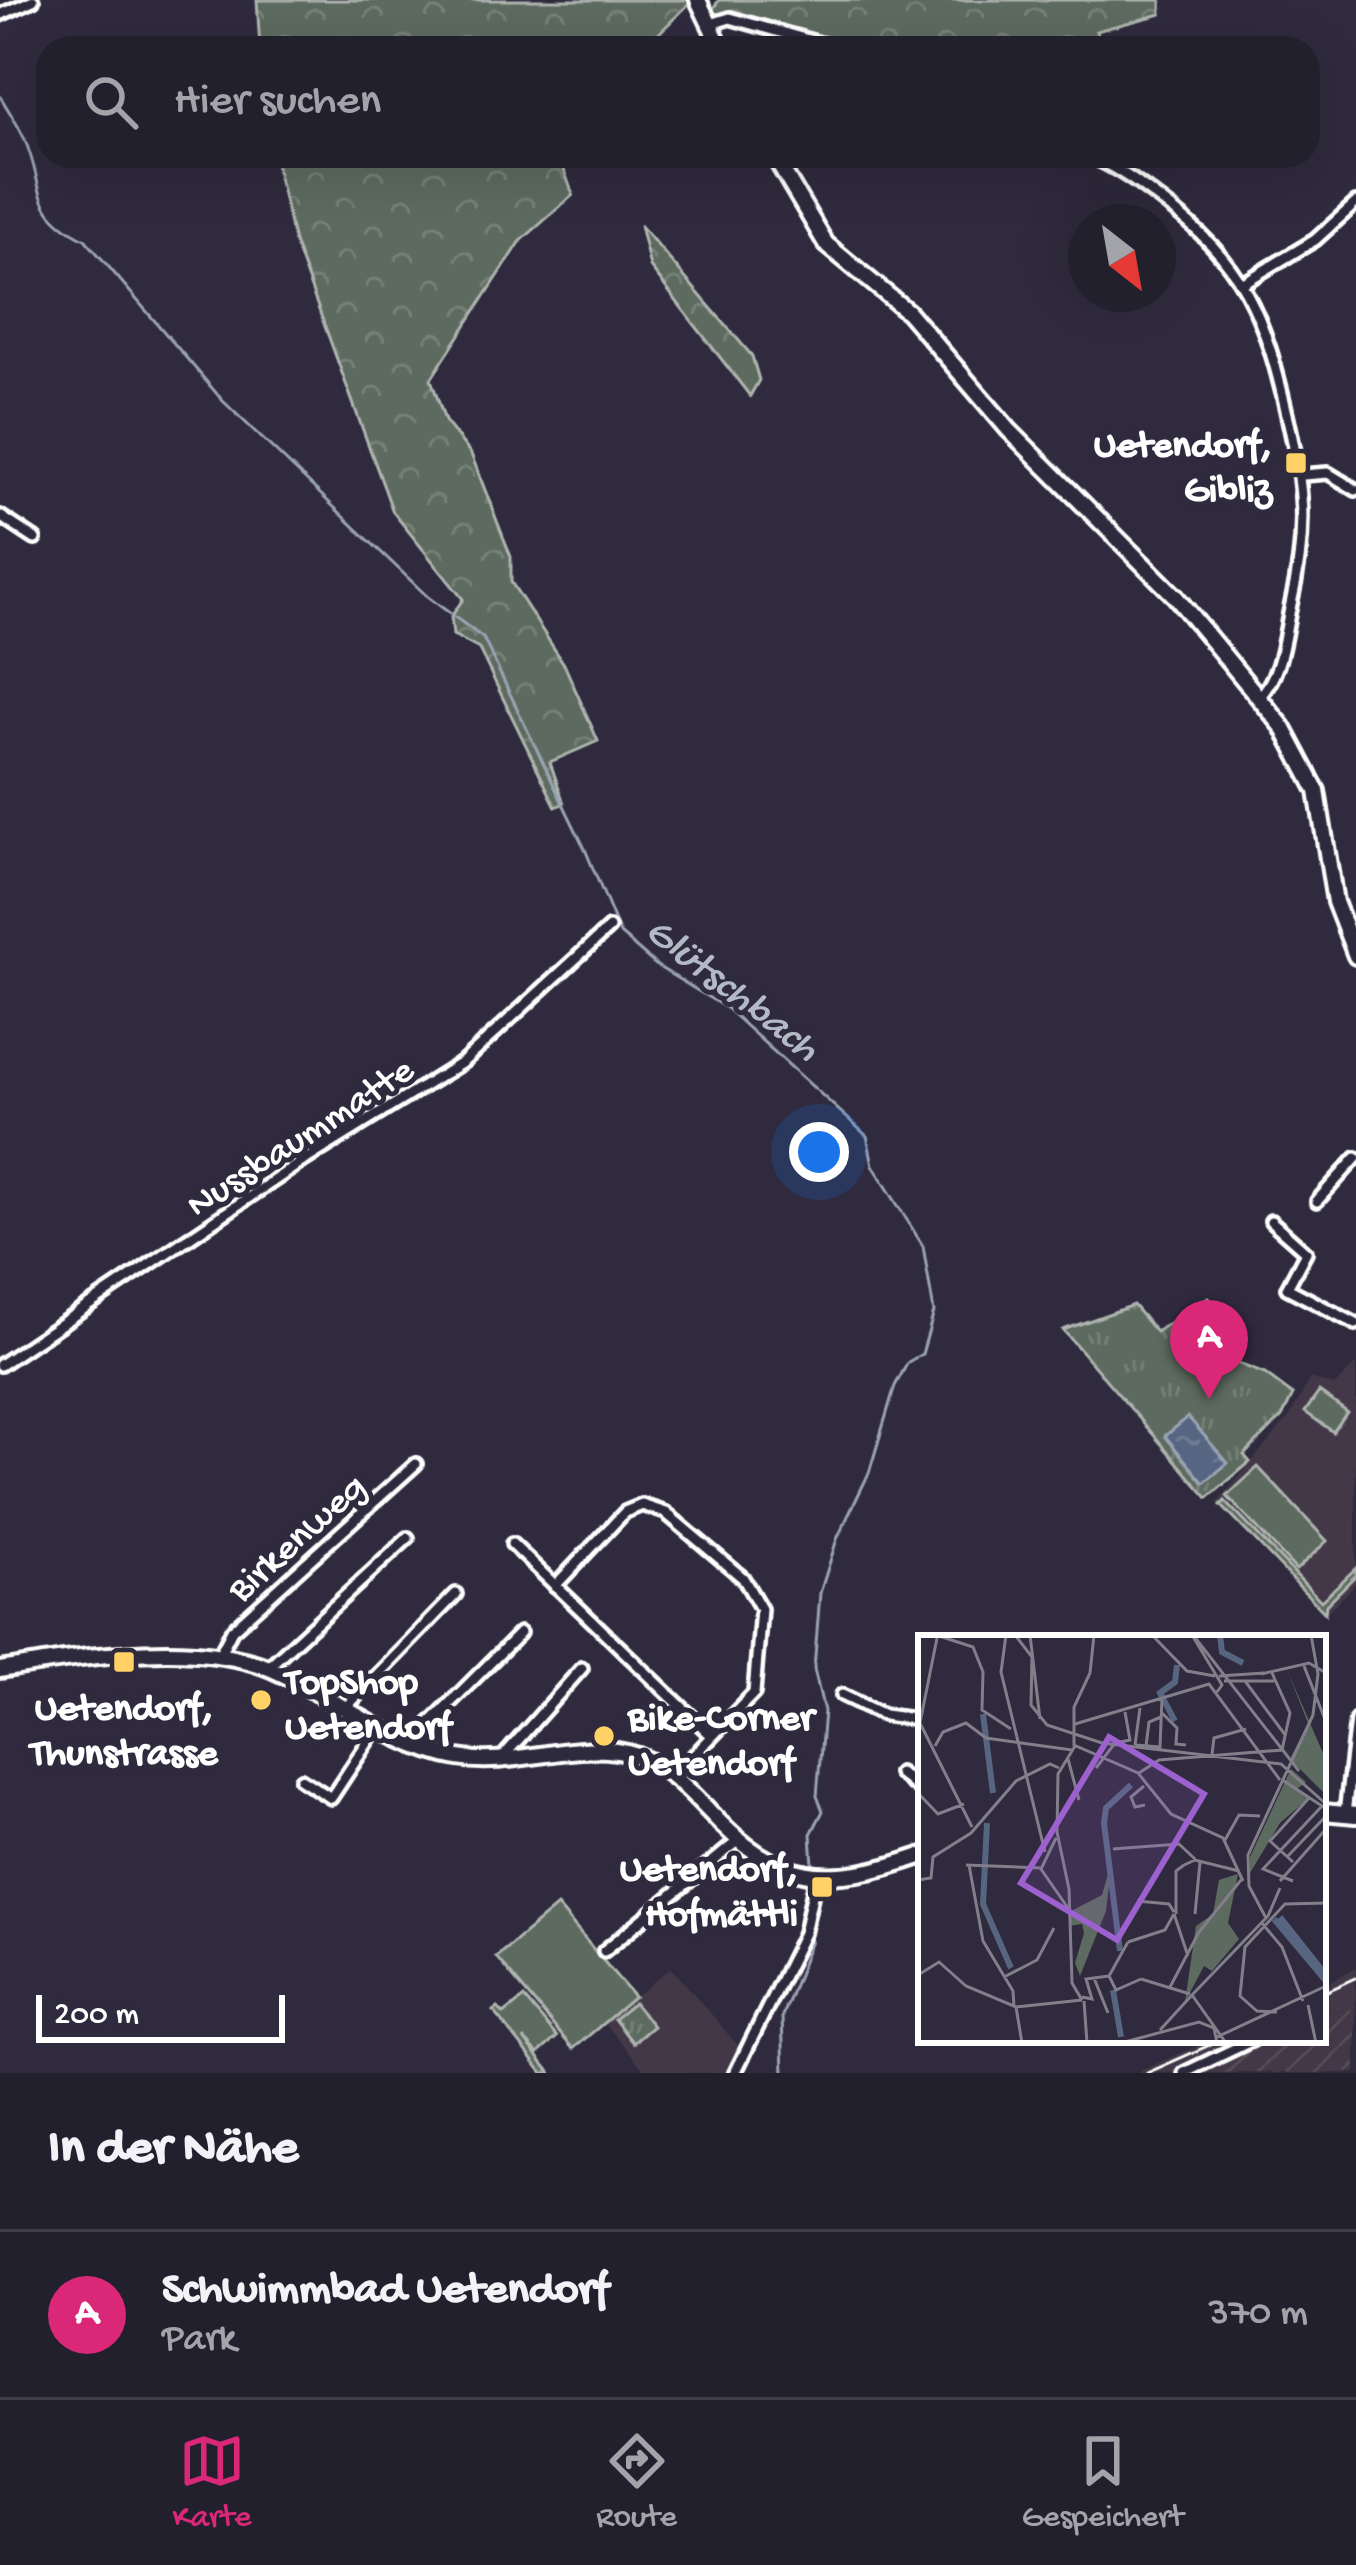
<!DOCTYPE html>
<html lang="de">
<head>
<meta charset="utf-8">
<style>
	:root { --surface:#23202e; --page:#2b2836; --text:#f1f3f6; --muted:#a3a3aa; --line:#403e4a; --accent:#db2777 }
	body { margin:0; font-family:"Gochi Hand",sans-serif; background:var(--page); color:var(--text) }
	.compass { position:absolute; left:1068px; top:204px; width:108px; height:108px; border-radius:50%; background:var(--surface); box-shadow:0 12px 48px #0002; rotate:149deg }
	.scale { position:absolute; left:36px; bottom:30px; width:249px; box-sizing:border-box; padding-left:12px; border:6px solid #fff; border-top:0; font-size:33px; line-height:42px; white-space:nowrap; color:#fff; -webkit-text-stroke:9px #2f2a3d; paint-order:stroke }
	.you { position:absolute; left:819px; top:1152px; width:42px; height:42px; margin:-30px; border:9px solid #fff; border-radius:50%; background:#1a73e8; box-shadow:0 0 0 18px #1a73e833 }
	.badge { display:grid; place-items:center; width:78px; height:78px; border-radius:50%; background:var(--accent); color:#fff; font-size:39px; font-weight:700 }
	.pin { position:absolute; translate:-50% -99px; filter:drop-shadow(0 3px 6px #0008) }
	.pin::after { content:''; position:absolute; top:63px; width:42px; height:36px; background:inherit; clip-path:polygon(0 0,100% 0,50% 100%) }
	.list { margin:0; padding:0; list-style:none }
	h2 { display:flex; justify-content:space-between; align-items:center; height:156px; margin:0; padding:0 48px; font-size:51px }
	h2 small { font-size:39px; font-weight:400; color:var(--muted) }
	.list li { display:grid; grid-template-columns:78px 1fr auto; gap:36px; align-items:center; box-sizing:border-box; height:168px; padding:0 48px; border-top:3px solid var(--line) }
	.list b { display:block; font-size:45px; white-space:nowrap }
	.list p { margin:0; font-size:39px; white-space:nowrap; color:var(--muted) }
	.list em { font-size:39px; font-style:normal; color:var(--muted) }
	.icon { flex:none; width:66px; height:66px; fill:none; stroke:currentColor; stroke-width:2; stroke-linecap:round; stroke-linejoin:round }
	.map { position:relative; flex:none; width:1356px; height:2073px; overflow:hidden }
	.search { position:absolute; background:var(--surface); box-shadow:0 12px 48px #0002; left:36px; right:36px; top:36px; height:132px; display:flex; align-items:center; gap:30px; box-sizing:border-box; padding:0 42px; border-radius:36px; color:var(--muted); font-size:45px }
	.sheet { height:324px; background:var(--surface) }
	nav { display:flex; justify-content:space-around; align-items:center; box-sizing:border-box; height:168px; border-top:3px solid var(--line); background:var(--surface); font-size:33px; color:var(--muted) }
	nav a { display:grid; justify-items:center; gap:6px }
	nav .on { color:var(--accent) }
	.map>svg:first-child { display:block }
</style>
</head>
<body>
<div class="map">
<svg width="1356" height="2073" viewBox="0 0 1356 2073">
	<defs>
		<pattern id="industrial-furrows" width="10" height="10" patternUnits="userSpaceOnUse" patternTransform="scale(3)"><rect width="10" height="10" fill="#423946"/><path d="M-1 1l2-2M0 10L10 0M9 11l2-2" fill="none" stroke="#554d58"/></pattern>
		<pattern id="forest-crowns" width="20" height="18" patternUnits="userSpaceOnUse" patternTransform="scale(3)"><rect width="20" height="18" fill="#5d6a5f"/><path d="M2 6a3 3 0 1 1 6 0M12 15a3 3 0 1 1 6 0" fill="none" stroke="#758077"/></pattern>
		<pattern id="park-tufts" width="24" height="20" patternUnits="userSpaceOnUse" patternTransform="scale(3)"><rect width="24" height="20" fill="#5d6a5f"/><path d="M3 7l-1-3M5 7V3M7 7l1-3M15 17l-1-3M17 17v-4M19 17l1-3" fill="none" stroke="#758077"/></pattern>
		<pattern id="water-ripples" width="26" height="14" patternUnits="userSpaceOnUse" patternTransform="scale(3)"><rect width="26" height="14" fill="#576581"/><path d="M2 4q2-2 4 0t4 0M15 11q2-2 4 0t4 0" fill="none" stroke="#707c94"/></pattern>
	</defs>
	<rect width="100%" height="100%" fill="#2f2a3d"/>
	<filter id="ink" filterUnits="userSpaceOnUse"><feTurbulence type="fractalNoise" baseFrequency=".00833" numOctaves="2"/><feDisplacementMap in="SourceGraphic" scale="24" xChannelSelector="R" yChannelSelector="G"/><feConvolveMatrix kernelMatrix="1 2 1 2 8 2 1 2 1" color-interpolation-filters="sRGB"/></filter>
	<g filter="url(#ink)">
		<g fill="#423946">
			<polygon points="1356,1364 1356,1584 1324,1615 1217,1503 1290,1416 1310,1378 1334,1386"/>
			<polygon points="671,1967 741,2049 728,2073 647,2073 604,2023"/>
			<polygon points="1356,1967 1356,2009 1323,2012 1323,1986"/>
			<polygon points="1210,2040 1243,2040 1174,2073 1136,2073"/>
		</g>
		<polygon fill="url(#industrial-furrows)" points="1356,2009 1356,2073 1174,2073 1243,2040 1323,2040 1323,2012"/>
		<g fill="#5d6a5f" stroke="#aeb4af" stroke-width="3">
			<polygon points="1208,1297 1233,1331 1200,1355 1175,1321"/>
			<polygon points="1319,1392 1347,1412 1333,1432 1305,1412"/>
			<polygon points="1258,1467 1327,1541 1296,1570 1227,1496"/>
			<polygon points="1225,1501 1321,1601 1356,1568 1356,1575 1326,1605 1325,1613 1221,1505"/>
			<polygon points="557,1906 634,1997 573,2049 496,1957"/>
			<polygon points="524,1998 557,2037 538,2054 524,2039 551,2073 543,2073 494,2011 498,2008 504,2014"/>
		</g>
		<g fill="url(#forest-crowns)" stroke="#aeb4af" stroke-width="3">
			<polygon points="257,0 693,0 651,41 591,41 586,48 260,48"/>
			<polygon points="719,0 1161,0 1161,14 1096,31 1102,48 845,48 816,35 711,12"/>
			<polygon points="274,156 559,156 573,195 521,241 431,379 445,421 471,454 511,557 511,582 564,664 598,741 550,762 564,803 556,807 479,649 453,635 451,617 463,599 393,512 294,242"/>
			<polygon points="640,225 752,356 759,380 750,396 650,267"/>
		</g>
		<g fill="url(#park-tufts)" stroke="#aeb4af" stroke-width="3">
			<polygon points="1133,1305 1156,1332 1172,1321 1207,1365 1221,1357 1265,1374 1293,1395 1282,1417 1244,1455 1250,1462 1208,1498 1063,1330"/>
			<polygon points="634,2003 653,2026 633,2043 614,2019"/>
		</g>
		<polygon fill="url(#water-ripples)" stroke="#9aa3b3" stroke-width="3" points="1188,1417 1228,1463 1204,1483 1165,1436"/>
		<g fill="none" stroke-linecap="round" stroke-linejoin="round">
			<g stroke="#9aa3b3" stroke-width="3">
				<path d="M0 96C8 110 18 124 24 138 46 187 28 211 85 239L223 401 428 597 483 638 585 849 620 934 657 966 726 1008 867 1136 873 1165 923 1246 934 1312 922 1354 908 1362 895 1386 869 1473 837 1539 820 1593 814 1669 824 1711 817 1796 823 1811 811 1834 813 1865"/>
				<polyline points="784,2073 782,2016 811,1941"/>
			</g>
			<defs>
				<g id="street">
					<polyline points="0,15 33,0"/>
					<polyline points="711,24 730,18 837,48"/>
					<path d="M1089 156C1115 166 1138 183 1160 200 1244 262 1264 314 1287 414 1304 488 1308 530 1291 604 1284 635 1282 676 1258 698"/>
					<polyline points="1245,282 1315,240 1356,203"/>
					<polyline points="1303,475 1328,473 1356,490"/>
					<polyline points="0,516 35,539"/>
					<polyline points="1317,1201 1356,1158"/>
					<polyline points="1271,1221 1306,1252 1287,1288 1356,1324"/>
					<polyline points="0,1365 300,1163 463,1062 609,928"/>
					<polyline points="512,1544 712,1736"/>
					<polyline points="555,1586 625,1512 642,1505 666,1513 743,1578 761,1609 754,1693 674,1776"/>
					<polyline points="219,1655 232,1630 416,1464"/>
					<polyline points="268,1667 408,1538"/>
					<polyline points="842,1695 884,1715 921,1720"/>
					<polyline points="346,1707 456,1594"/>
					<polyline points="411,1742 520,1633"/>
					<polyline points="502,1758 582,1668"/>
					<polyline points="899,1773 921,1791"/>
					<polyline points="301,1779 331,1798 379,1725"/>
					<polyline points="1345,1814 1356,1720"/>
					<polyline points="604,1951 738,1841"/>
					<polyline points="735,2073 804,1933 816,1877"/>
					<polyline points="1184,2073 1253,2040"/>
				</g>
				<g id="secondary">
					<polyline points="698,0 721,48"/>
					<polyline points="774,156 826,244 908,312 1009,430 1175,596 1283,727 1317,791 1335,902 1356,956"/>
					<path d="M0 1670C80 1657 203 1636 278 1672 337 1699 394 1747 458 1758 517 1769 581 1736 638 1756 668 1767 688 1789 709 1811 778 1886 829 1888 921 1856"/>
					<polyline points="1323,1812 1356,1815"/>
				</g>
			</defs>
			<use href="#street" stroke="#fff" stroke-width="18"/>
			<use href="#secondary" stroke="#fff" stroke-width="22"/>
			<use href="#street" stroke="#2f2a3d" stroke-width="9"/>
			<use href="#secondary" stroke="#2f2a3d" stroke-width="14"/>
			<g stroke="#fff" stroke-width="3">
				<polyline points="1323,1993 1356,1978"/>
				<polyline points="1147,2073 1221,2040"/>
			</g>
		</g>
	</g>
	<g fill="#ffd166" stroke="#2f2a3d" stroke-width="4.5">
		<rect x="1284" y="451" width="24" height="24" rx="6"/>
		<rect x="112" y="1650" width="24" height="24" rx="6"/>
		<circle cx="261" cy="1700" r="12"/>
		<circle cx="604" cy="1736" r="12"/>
		<rect x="810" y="1875" width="24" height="24" rx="6"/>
	</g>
	<g text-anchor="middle" stroke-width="10" stroke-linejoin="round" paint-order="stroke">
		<g font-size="39" font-weight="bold" fill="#fff" stroke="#2f2a3d" text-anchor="end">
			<text x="1272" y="455">Uetendorf,<tspan x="1272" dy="45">Gibliz</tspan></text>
			<text x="285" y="1692" text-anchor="start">TopShop<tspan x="285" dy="45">Uetendorf</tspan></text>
			<text x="124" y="1718" text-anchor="middle">Uetendorf,<tspan x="124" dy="45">Thunstrasse</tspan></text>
			<text x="628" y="1728" text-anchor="start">Bike-Corner<tspan x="628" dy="45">Uetendorf</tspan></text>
			<text x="798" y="1879">Uetendorf,<tspan x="798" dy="45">Hofmättli</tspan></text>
		</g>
		<g font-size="39" fill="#fff" stroke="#2f2a3d">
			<text transform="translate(298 1134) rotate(-33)" y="14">Nussbaummatte</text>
			<text transform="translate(294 1535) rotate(-42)" y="14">Birkenweg</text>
		</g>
		<g font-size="42" font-style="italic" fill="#b3bac6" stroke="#2f2a3d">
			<text transform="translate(735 986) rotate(38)" y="15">Glütschbach</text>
		</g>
	</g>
	<g transform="translate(918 1635)">
		<rect width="408" height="408" fill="#2f2a3d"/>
		<path d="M369 35 408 125V160L372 124 390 88ZM373 134 388 147 379 154 392 162 362 188 332 238V222ZM194 225 188 276 162 341 157 328 166 298 164 289 151 291 155 275 184 260ZM320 239 310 288 321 304 294 336 286 331 267 367 278 291 295 279 301 245Z" fill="#5d6a5f"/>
		<path fill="none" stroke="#576581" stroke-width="6" d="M302 0 304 17 325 28M65 79 75 158M257 86 242 58 257 47 259 30M69 188 65 269 93 333M362 282 408 340M356 284 408 346M202 316 186 188 188 173 213 150M195 355 203 402"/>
		<path fill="none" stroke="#827f8b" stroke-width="3" d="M18 0 55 12 65 37 64 75 93 94M88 0 83 37 127 217M97 0 114 22 113 70 129 90 184 108 363 129 408 169M112 0 122 84M176 0 172 38 156 72V110L220 138 253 179 305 203 325 246M234 0 269 36 297 41M274 0 304 50 299 57M275 0 381 136M386 31 408 87M343 39 391 28 408 38M301 41 346 38M306 46H356M327 46 368 101M243 77 259 93 258 109 268 110M2 88 54 192M2 88 19 3M157 89 291 49 362 145M217 110 222 73M218 110 242 112 244 63M17 111 25 97 48 88 68 103 154 115M157 111 140 139 139 197 151 254 154 348 164 365M228 111 231 87 243 82M294 119 296 103 328 94M150 124 161 165M178 133 197 108 212 105 207 77M221 138 241 125 364 115 372 78 354 38M366 146 407 173M226 151 213 162 217 172 227 170M0 158 20 179 46 169M138 203 123 234 150 273M307 205 321 180 342 181M195 214 261 209 277 224M369 222 408 181M375 227 352 206 392 162M48 230 123 233M51 230 65 306 95 356 96 371M266 230 277 225 321 236M0 245 13 243 15 222 53 198 98 146 132 129 141 133M362 246 408 194M375 246 345 234 404 171M219 266 251 269 256 277M256 279 270 321M258 279V236L266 230M277 279 282 227M348 283 331 251 330 220 395 80 400 39 393 0M343 287 364 312 385 366M210 307 247 295 256 279M0 340 21 327 48 351 98 372 164 365M191 341 198 355 223 344M191 341 210 307M86 342 119 325 136 293M176 343 190 378M223 344 272 359M251 354 281 297 323 245M274 360 350 281 362 253M274 360 308 408M164 362 174 364 168 344 191 341M166 366 169 408M390 370 398 408M98 372 104 408M359 377 339 376 322 361 327 312 367 269 408 268M242 395 274 360M299 402 408 351M203 408 281 387 296 393 299 408"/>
		<path fill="#9c61cf" fill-opacity="0.15" stroke="#9c61cf" stroke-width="6" d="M191 102 286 159 199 305 103 248Z"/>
		<rect width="408" height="408" fill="none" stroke="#fff" stroke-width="6"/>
	</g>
</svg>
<svg class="compass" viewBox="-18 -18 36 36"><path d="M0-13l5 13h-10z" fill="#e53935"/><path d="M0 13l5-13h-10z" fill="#a3a3aa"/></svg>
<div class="scale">200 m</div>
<div class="you"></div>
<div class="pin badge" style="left:1209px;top:1399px">A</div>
<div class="search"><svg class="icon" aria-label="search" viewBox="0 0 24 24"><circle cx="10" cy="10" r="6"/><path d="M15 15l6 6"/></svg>Hier suchen</div>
</div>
<section class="sheet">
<h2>In der Nähe<small></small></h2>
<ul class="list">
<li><span class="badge">A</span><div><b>Schwimmbad Uetendorf</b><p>Park</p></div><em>370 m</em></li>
</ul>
</section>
<nav>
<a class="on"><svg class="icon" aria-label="map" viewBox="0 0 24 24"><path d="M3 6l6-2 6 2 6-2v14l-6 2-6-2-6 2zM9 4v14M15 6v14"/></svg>Karte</a>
<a><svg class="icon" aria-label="directions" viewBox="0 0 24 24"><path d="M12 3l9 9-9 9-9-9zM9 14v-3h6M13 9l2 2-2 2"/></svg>Route</a>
<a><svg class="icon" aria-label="saved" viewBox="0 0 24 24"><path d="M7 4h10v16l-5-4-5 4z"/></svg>Gespeichert</a>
</nav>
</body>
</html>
